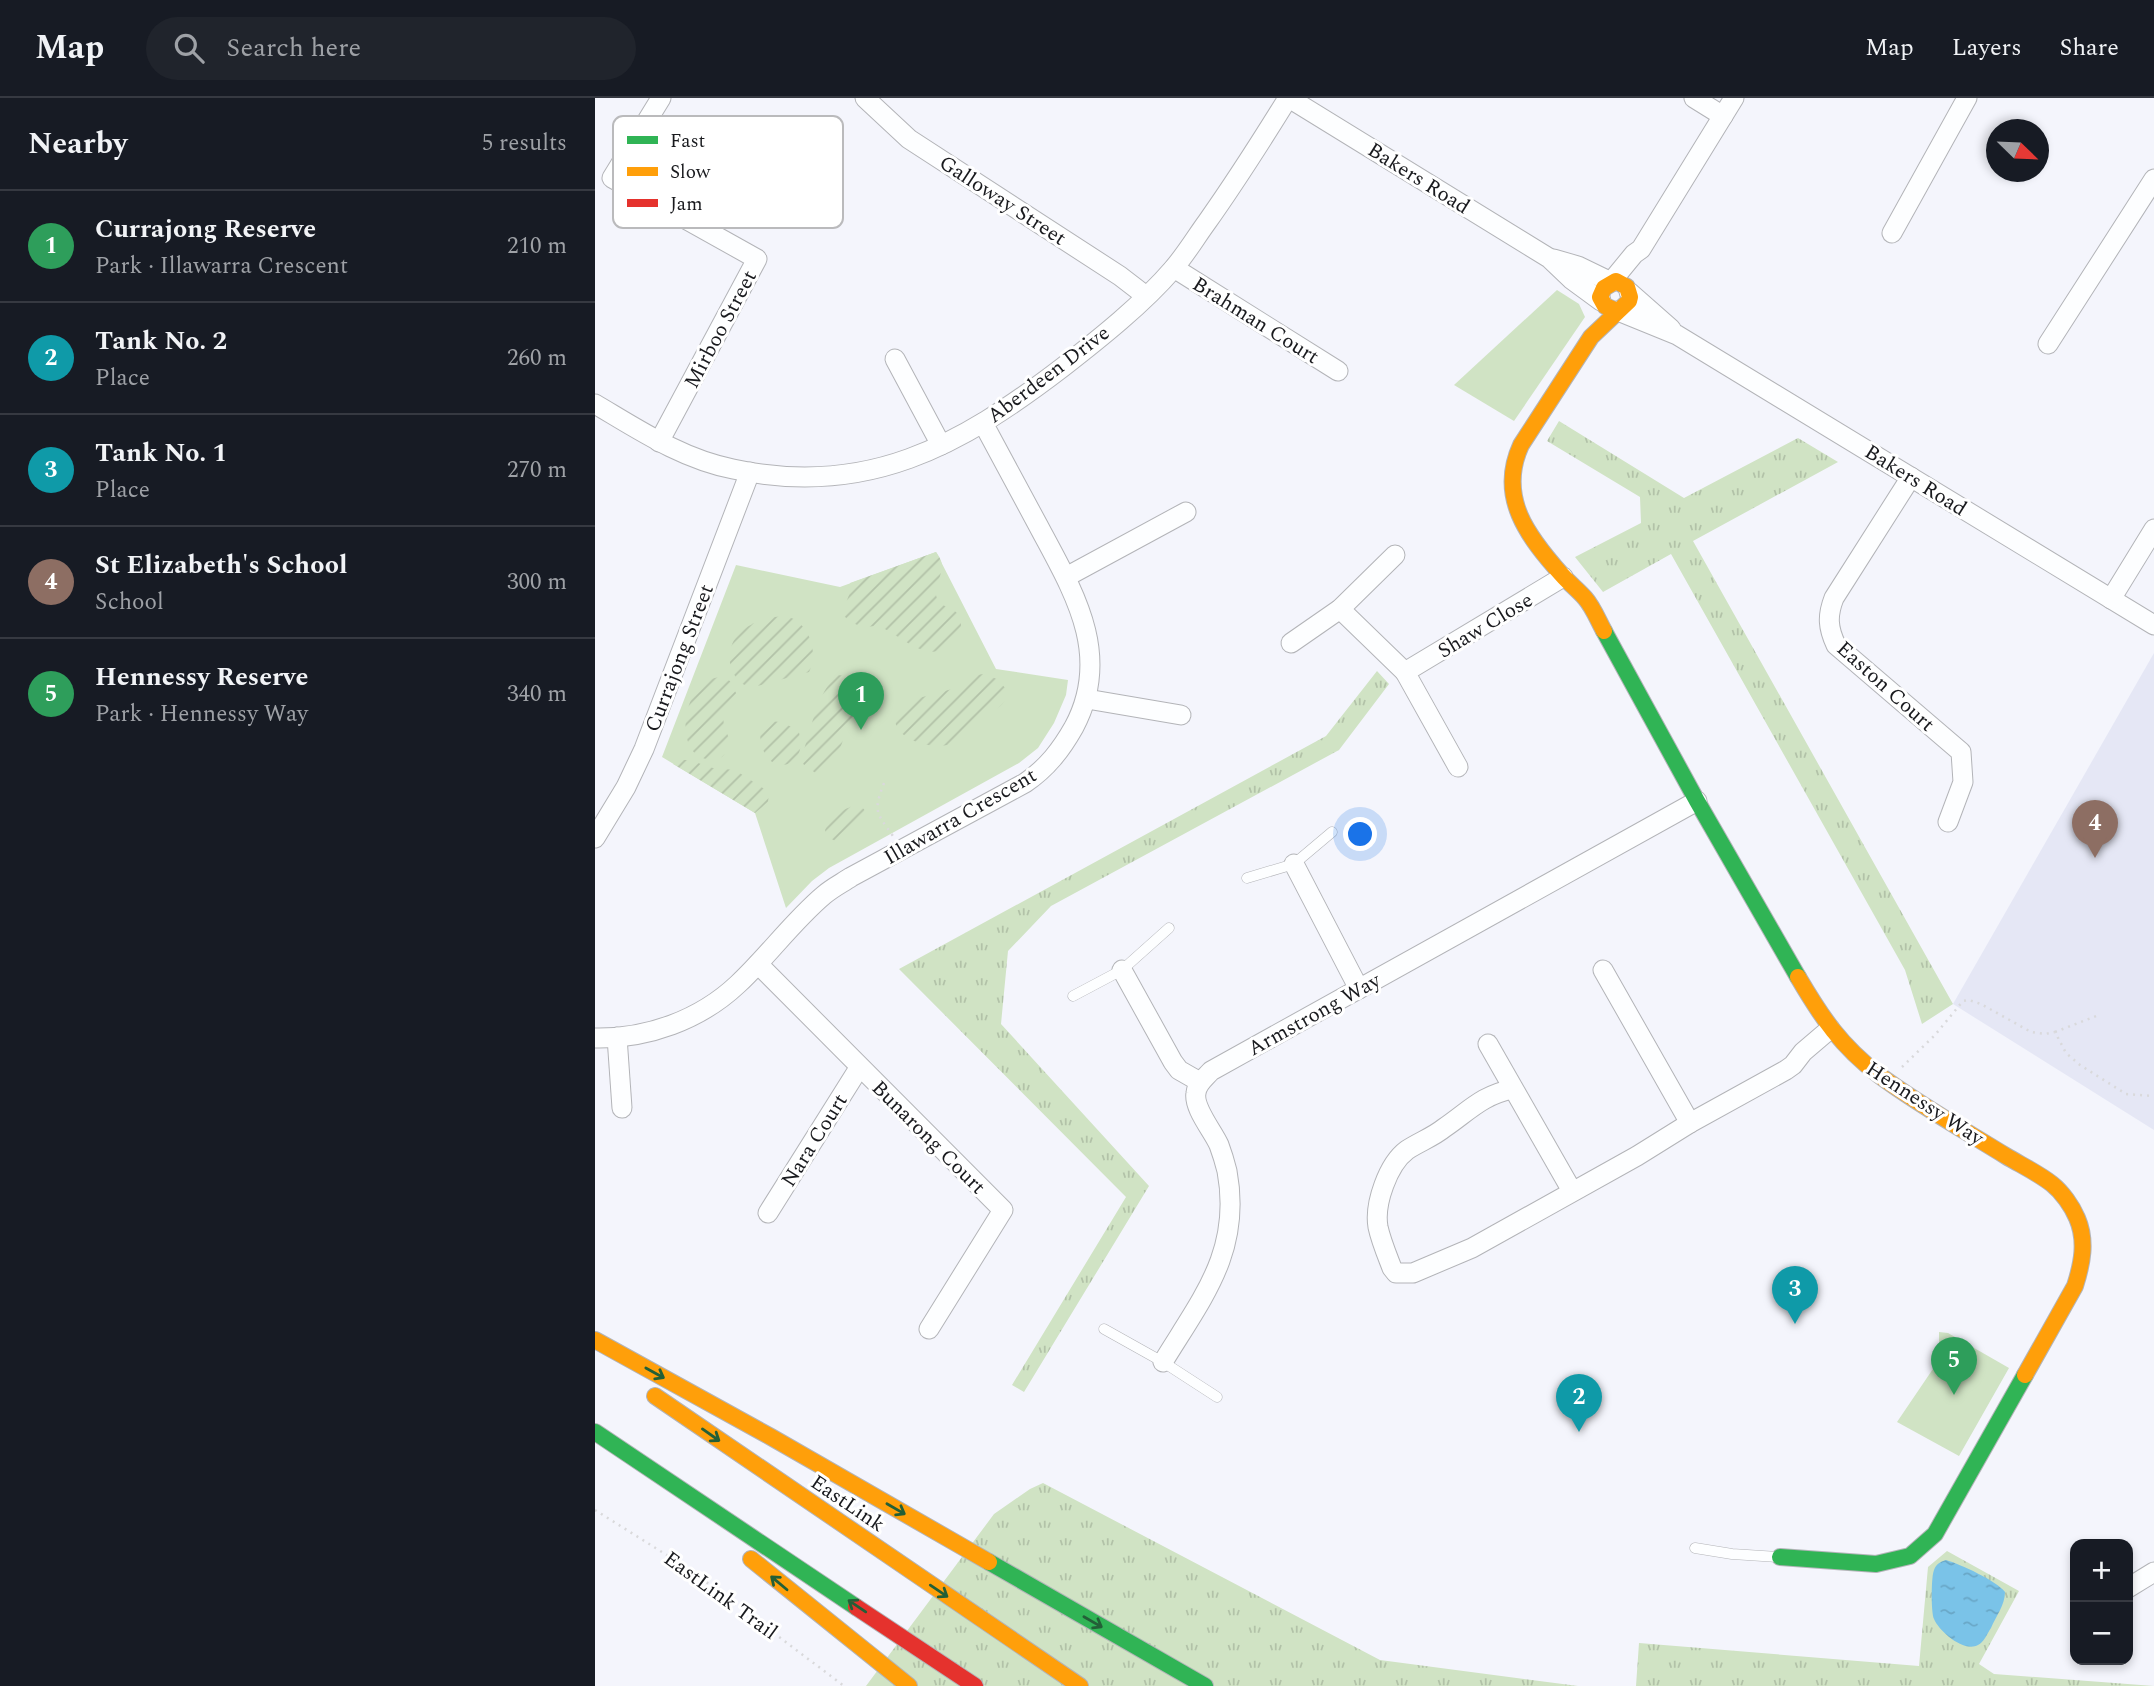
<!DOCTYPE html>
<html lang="en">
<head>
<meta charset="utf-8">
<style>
	:root { --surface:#171b24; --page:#20242c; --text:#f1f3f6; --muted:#9ea1a6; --line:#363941; --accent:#b45309 }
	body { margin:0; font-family:Spectral,serif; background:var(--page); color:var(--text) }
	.controls { position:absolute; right:21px; bottom:21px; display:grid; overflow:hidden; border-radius:14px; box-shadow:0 4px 10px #0003 }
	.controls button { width:63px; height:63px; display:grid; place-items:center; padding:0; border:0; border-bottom:2px solid var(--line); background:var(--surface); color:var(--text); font:35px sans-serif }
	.compass { position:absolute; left:1391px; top:21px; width:63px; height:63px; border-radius:50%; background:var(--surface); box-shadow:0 4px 10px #0003; rotate:113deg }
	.you { position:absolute; left:766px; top:737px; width:24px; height:24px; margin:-18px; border:5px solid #fff; border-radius:50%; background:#1a73e8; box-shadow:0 0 0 10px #1a73e833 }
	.badge { display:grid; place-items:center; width:46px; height:46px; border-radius:50%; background:var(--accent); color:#fff; font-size:23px; font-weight:700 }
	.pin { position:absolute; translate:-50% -58px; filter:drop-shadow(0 2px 4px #0008) }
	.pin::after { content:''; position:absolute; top:37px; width:24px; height:21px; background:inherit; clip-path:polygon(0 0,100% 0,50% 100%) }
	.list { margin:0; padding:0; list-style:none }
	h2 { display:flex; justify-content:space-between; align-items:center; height:91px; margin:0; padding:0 28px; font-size:30px }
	h2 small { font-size:23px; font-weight:400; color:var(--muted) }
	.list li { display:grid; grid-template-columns:46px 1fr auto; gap:21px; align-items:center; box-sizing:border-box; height:112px; padding:0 28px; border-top:2px solid var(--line) }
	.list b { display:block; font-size:26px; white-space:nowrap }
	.list p { margin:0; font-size:23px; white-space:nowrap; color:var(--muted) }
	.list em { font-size:23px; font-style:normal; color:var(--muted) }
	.icon { flex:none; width:38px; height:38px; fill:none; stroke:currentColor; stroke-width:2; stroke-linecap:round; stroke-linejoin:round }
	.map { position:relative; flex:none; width:1559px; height:1588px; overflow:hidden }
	header { display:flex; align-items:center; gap:42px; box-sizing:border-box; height:98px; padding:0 35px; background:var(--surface); border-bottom:2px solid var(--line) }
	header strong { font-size:33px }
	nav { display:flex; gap:38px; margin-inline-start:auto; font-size:24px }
	.search { width:490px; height:63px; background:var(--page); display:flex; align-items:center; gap:18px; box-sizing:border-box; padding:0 24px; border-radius:38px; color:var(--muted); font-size:26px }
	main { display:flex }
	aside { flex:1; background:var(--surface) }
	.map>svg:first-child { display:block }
</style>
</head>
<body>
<header>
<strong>Map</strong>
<div class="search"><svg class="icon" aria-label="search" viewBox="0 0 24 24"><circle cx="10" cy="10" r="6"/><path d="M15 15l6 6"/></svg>Search here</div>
<nav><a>Map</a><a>Layers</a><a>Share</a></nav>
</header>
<main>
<aside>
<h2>Nearby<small>5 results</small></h2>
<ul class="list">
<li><span class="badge" style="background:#2e9e5b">1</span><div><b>Currajong Reserve</b><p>Park · Illawarra Crescent</p></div><em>210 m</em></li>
<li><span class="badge" style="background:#0f9aa8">2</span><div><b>Tank No. 2</b><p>Place</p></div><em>260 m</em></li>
<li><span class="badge" style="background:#0f9aa8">3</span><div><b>Tank No. 1</b><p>Place</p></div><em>270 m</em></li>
<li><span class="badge" style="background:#8d6e63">4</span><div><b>St Elizabeth's School</b><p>School</p></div><em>300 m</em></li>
<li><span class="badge" style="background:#2e9e5b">5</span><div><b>Hennessy Reserve</b><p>Park · Hennessy Way</p></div><em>340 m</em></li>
</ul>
</aside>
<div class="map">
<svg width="1559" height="1588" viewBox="0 0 1559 1588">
	<defs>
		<pattern id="grass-tufts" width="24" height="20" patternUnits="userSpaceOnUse" patternTransform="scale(1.75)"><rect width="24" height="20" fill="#d0e3c4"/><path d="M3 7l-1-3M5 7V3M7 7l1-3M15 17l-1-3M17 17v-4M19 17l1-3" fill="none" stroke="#b2c2a8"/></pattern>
		<pattern id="garden-furrows" width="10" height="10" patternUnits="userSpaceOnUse" patternTransform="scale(1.75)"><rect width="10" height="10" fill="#d0e3c4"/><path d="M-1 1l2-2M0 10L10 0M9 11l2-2" fill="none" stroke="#b2c2a8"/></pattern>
		<pattern id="water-ripples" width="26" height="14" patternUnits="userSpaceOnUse" patternTransform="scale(1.75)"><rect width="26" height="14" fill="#7ac3e8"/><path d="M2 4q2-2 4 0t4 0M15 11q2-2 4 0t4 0" fill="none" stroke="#69a7c7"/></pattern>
	</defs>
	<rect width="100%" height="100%" fill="#f4f5fc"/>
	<polygon fill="#e5e7f5" points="1559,555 1559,1032 1358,906"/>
	<g fill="url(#grass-tufts)">
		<polygon points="964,323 1089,400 1203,340 1243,364 1098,443 1358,906 1327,926 1310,872 1076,456 1008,494 980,459 1046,425 1045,399 952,343"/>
		<polygon points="782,573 794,586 744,652 456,808 413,853 406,926 554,1088 429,1294 417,1287 531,1099 304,871 731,638"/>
		<polygon points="448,1385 785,1562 983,1588 271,1588 399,1416 435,1391"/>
		<polygon points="1352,1453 1424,1493 1384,1566 1399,1576 1559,1588 1041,1588 1044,1545 1324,1568 1333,1469"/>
	</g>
	<g fill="#d0e3c4">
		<polygon points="962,192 984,206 990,219 919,323 859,287"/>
		<polygon points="341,454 401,571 473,582 471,597 459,625 443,650 424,665 234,770 217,783 191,810 160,715 67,659 141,467 245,489"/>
		<polygon points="1344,1234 1353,1235 1414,1270 1364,1358 1302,1324 1344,1262"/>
	</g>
	<g fill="url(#garden-furrows)">
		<path d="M341 454C344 458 347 463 347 468 347 478 338 491 342 500 346 511 362 509 365 520 368 530 364 538 357 545 334 568 308 539 286 529 280 527 275 529 270 529 262 528 251 522 247 515L254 497 255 485Z"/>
		<path d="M187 518C212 519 225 553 214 574L155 590C144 585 137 577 135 565 131 534 160 521 187 518Z"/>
		<path d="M388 576 402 581 413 593C410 612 396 611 384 622 379 627 377 635 371 639 340 664 272 631 313 603L368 588 382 577Z"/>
		<path d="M242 577 253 578 263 584C275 609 261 610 252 630 249 637 248 645 244 652 233 657 232 670 222 676L209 667 206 661C215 636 222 594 242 577Z"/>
		<path d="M126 579 135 583 142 597C139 604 131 607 129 616 125 635 144 640 127 659 76 677 81 581 126 579Z"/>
		<path d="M173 623 186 624 203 632C218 671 166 685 165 634Z"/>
		<polygon points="83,662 94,662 118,670 140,672 174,694 173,704 160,715 78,666"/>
		<path d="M260 707 269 711 270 714 265 725 248 743 243 744 232 739 230 732C237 717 245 713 260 707Z"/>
	</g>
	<path fill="url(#water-ripples)" d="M1351 1462C1365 1466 1402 1483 1410 1494 1410 1507 1401 1518 1396 1530 1392 1536 1389 1544 1383 1547 1369 1555 1344 1533 1339 1521 1336 1515 1336 1479 1339 1472 1341 1466 1345 1464 1351 1462Z"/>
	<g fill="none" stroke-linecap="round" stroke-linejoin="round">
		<defs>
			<g id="lane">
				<polyline points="652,780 699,766 737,734"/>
				<polyline points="478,898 527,872 574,830"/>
				<polyline points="509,1231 568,1264 622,1299"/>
				<polyline points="1100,1450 1137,1456 1183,1459"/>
			</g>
			<g id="street">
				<polyline points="270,0 314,41 525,178 551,198"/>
				<polyline points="694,0 954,160 976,181 1006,203"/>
				<polyline points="1099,0 1128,18"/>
				<polyline points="1297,135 1372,0"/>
				<polyline points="959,161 983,168 1016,184"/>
				<polyline points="579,170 743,273"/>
				<polyline points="1016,184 1039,156 1046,151 1139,0"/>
				<polyline points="1034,194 1076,231"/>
				<polyline points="1023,213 1082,237 1559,527"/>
				<polyline points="1453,246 1559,81"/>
				<polyline points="300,261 346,347"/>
				<path d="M0 306C44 332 87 361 138 371 271 400 365 348 468 269 504 241 548 206 578 171 591 156 601 139 612 124 641 83 667 42 693 0"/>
				<polyline points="64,344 162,161 17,80 66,0"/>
				<path d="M1316 379 1239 500C1232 518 1233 530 1241 547L1366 654 1368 684 1353 724"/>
				<polyline points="471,479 591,414"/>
				<polyline points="1516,501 1559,431"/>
				<polyline points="745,511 810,574 968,479"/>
				<polyline points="696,545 745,511 800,457"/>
				<polyline points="810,574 863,669"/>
				<polyline points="492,601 586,617"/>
				<polyline points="0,740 31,689 49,651 155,374"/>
				<polyline points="699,766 764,891"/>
				<polyline points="163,866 408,1112 334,1231"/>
				<polyline points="527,872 578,964 584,972 605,984"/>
				<polyline points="1008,872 1095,1025"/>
				<polyline points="22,939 27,1010"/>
				<path d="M0 940C52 941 105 922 143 886 173 858 198 823 229 797 237 790 247 785 256 779L430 685C452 670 466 652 479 629 518 556 478 493 444 429 425 394 407 360 388 325"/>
				<polyline points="893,946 977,1093"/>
				<path d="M918 991C887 997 874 1013 849 1030 838 1039 824 1044 812 1052 793 1066 779 1106 783 1129 786 1143 792 1157 797 1170L801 1175H818L877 1150 1042 1058 1095 1025 1191 972 1198 967 1208 954 1235 931"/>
				<polyline points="173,1115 264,970"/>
				<path d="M568 1264C607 1200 647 1153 632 1073 630 1065 627 1055 624 1047 618 1033 598 1010 601 995 602 985 610 980 616 973L1102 703"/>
				<polyline points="1533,1490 1559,1474"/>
			</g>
			<g id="fast">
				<polyline points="1009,533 1102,703 1203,879"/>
				<polyline points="0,1334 261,1509"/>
				<polyline points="1185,1459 1281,1466 1315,1458 1340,1436 1430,1277"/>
				<polyline points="394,1464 610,1588"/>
			</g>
			<g id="slow">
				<path d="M1009 533C1003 522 998 509 990 500 983 492 974 485 967 477 933 439 902 399 926 347L996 239 1034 203 1035 199 1032 189 1021 183 1009 190 1005 199 1010 208 1022 213"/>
				<path d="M1203 879C1227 920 1246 948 1284 977 1324 1007 1369 1032 1411 1058 1426 1067 1443 1075 1457 1086 1467 1094 1477 1108 1482 1120 1492 1143 1487 1166 1480 1188L1430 1277"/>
				<polyline points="0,1242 176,1339 394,1464"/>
				<polyline points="60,1298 485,1588"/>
				<polyline points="156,1461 314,1588"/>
			</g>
			<polyline id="jam" points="261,1509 380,1588"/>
		</defs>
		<use href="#lane" stroke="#b3b4b8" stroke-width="11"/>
		<use href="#street" stroke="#b3b4b8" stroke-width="21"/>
		<use href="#fast" stroke="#b3b4b8" stroke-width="18"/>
		<use href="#slow" stroke="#b3b4b8" stroke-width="18"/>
		<use href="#jam" stroke="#b3b4b8" stroke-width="18"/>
		<g stroke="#d9d9db" stroke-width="2.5" stroke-dasharray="2 5" stroke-linecap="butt">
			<path d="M289 685C278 714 281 714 298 738"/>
			<polyline points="1460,934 1504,917"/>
			<polyline points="1307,969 1340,937 1368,903 1374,902 1386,906 1436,934 1450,936 1460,934 1471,955 1485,967 1531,996 1559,998"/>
			<polyline points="0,1412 94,1471 249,1588"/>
		</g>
		<use href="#lane" stroke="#fdfeff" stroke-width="10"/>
		<use href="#street" stroke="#fdfeff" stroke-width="19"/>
		<use href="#fast" stroke="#30b455" stroke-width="16"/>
		<use href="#slow" stroke="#ff9f0a" stroke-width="16"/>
		<use href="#jam" stroke="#e5322d" stroke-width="16"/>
	</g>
	<defs><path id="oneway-shaft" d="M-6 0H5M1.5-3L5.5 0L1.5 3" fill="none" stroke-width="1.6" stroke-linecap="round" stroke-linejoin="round" transform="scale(1.75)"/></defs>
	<g stroke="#235f37">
		<use href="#oneway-shaft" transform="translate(60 1275) rotate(29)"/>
		<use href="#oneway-shaft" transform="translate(116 1337) rotate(35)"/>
		<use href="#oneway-shaft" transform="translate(301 1411) rotate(30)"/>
		<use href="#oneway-shaft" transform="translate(184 1485) rotate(-140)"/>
		<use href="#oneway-shaft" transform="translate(344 1493) rotate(34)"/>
		<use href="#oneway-shaft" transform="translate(262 1508) rotate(-146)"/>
		<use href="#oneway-shaft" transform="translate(498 1524) rotate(30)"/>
	</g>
	<g text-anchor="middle" stroke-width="6" stroke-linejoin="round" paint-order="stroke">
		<g font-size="21" fill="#191a1e" stroke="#fff">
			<text transform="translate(824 80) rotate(32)" y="7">Bakers Road</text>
			<text transform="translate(408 102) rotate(33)" y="7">Galloway Street</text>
			<text transform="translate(661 222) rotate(32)" y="7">Brahman Court</text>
			<text transform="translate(125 231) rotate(-62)" y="7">Mirboo Street</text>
			<text transform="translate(453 276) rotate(-37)" y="7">Aberdeen Drive</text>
			<text transform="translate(1321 382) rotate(32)" y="7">Bakers Road</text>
			<text transform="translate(890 527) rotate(-31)" y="7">Shaw Close</text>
			<text transform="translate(84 560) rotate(-69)" y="7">Currajong Street</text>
			<text transform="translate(1291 588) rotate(42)" y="7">Easton Court</text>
			<text transform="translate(365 718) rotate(-30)" y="7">Illawarra Crescent</text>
			<text transform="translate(719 916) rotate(-29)" y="7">Armstrong Way</text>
			<text transform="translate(1330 1005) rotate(33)" y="7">Hennessy Way</text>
			<text transform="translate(334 1039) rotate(45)" y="7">Bunarong Court</text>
			<text transform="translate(219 1042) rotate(-58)" y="7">Nara Court</text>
			<text transform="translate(253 1405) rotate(34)" y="7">EastLink</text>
			<text transform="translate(126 1497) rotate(36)" y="7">EastLink Trail</text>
		</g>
	</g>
	<rect x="18" y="18" width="230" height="112" rx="10" fill="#fff" stroke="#bababc" stroke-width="2"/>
	<rect x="32" y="38" width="31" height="8" fill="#30b455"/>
	<rect x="32" y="69" width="31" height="9" fill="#ff9f0a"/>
	<rect x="32" y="101" width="31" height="8" fill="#e5322d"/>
	<g font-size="19" fill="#191a1e">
		<text x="75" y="49">Fast</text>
		<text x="75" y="80">Slow</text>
		<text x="75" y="112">Jam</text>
	</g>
</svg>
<div class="controls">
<button>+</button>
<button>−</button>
</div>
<svg class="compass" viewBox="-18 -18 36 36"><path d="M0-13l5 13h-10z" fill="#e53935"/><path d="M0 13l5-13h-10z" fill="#9ea1a6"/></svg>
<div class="you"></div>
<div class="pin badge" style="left:266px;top:632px;background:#2e9e5b">1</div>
<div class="pin badge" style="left:984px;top:1334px;background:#0f9aa8">2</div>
<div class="pin badge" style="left:1200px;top:1226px;background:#0f9aa8">3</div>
<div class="pin badge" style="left:1500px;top:760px;background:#8d6e63">4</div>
<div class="pin badge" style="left:1359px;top:1297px;background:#2e9e5b">5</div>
</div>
</main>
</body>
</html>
